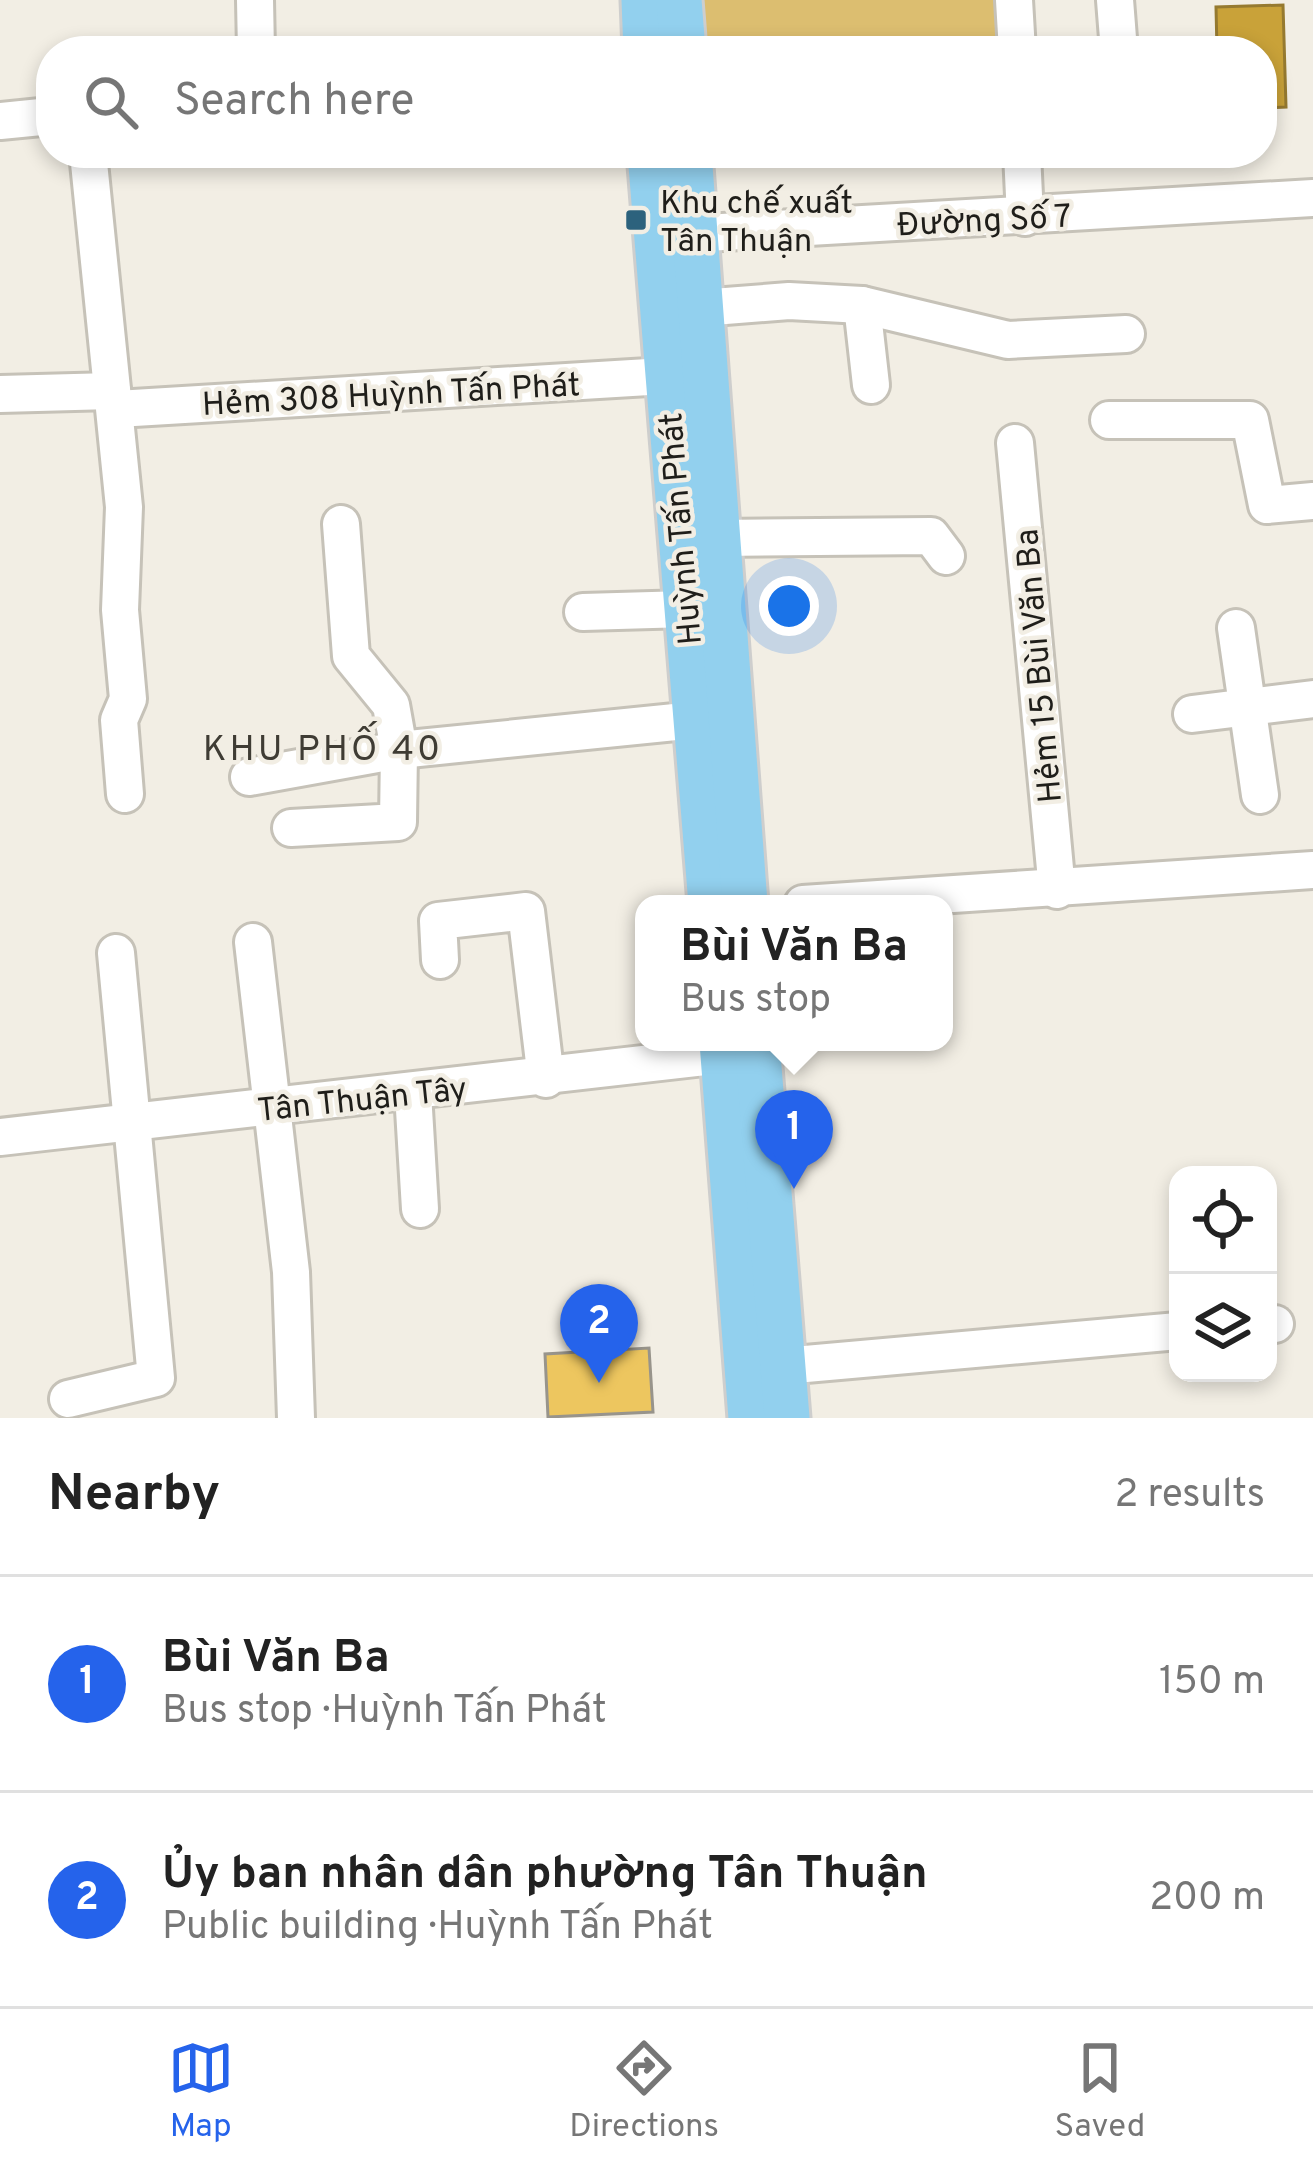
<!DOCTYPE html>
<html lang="en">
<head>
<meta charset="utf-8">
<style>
	:root { --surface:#fff; --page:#f6f6f6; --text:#222; --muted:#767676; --line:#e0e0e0; --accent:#2563eb }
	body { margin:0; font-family:Overpass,sans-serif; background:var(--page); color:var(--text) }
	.controls { position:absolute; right:36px; bottom:36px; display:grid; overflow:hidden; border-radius:24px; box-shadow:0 6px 18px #0003 }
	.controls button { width:108px; height:108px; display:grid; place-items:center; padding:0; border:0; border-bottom:3px solid var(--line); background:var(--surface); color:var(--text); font:60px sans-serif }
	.you { position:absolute; left:789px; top:606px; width:42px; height:42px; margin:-30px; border:9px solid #fff; border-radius:50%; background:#1a73e8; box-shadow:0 0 0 18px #1a73e833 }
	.badge { display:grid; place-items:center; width:78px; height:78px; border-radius:50%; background:var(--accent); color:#fff; font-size:39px; font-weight:700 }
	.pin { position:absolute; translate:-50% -99px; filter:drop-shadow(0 3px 6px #0008) }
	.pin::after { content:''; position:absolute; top:63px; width:42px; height:36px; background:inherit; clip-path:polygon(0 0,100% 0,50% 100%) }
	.popup { position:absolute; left:635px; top:895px; width:318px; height:156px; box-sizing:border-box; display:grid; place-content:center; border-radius:24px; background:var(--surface); filter:drop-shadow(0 3px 9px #0005); font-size:39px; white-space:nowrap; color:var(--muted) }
	.popup b { font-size:45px; color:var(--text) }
	.popup::after { content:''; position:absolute; left:50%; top:100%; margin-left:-24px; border:24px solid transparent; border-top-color:var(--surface) }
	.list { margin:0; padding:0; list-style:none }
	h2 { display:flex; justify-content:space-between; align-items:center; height:156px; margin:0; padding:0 48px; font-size:51px }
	h2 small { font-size:39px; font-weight:400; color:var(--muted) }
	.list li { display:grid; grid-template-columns:78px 1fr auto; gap:36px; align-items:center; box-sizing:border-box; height:216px; padding:0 48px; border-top:3px solid var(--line) }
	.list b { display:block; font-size:45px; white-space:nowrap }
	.list p { margin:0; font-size:39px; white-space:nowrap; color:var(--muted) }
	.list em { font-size:39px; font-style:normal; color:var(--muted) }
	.icon { flex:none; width:66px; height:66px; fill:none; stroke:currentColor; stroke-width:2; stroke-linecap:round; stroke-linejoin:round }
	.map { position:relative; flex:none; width:1313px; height:1418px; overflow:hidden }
	.search { position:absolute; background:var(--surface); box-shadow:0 6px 18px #0003; left:36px; right:36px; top:36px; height:132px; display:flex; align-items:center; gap:30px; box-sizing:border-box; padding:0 42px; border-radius:48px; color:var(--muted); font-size:45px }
	.sheet { height:588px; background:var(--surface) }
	nav { display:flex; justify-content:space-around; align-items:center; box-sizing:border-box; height:168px; border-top:3px solid var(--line); background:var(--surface); font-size:33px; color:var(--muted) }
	nav a { display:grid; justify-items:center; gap:6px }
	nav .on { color:var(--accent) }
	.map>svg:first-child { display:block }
</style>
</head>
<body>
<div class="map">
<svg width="1313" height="1418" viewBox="0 0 1313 1418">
	<rect width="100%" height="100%" fill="#f2eee4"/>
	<polygon fill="#dcbe70" points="702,0 1007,0 1009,51 708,51"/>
	<polygon fill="#c9a239" stroke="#967a30" stroke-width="3" points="1283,5 1286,107 1262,108 1262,51 1217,51 1216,7"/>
	<polygon fill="#edc65f" stroke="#98948b" stroke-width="3" points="649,1348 653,1412 548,1417 545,1354"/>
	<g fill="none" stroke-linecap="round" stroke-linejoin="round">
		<defs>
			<g id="minor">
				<polyline points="255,0 256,51"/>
				<polyline points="1014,0 1017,51"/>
				<polyline points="1115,0 1119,51"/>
				<polyline points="0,121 51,116"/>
				<polyline points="88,153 124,507 120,610 128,699 119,720 125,794"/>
				<polyline points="1022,153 1025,217"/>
				<polyline points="671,235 1313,198"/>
				<polyline points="862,305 871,385"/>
				<polyline points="700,308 789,301 862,305 1008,340 1126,334"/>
				<polyline points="0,394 112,391"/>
				<polyline points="117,409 665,376"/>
				<polyline points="1109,420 1250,420 1267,505 1313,501"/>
				<polyline points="1015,443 1057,890"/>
				<polyline points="717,538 931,536 946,556"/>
				<polyline points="583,612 687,609"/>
				<polyline points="1236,628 1260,795"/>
				<polyline points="1192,714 1313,699"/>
				<polyline points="249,777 399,750 695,720"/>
				<polyline points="291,828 398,822 399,750 391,705 351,656 341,524"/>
				<polyline points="803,904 1313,870"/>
				<polyline points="253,942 291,1272 296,1418"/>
				<polyline points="440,960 438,921 526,911 546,1079"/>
				<polyline points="413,1093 420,1209"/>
				<polyline points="0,1137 722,1055"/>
				<polyline points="1268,1325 1275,1324"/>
				<polyline points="783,1366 1178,1331"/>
				<polyline points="68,1399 156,1378 116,953"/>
			</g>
			<g id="major">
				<polyline points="644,0 646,51"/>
				<polyline points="679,0 683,51"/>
				<polyline points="650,153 711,904"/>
				<polyline points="689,153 745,904"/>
				<polyline points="722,1042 751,1418"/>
				<polyline points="757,1042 787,1418"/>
			</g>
		</defs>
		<use href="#minor" stroke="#c6c2b8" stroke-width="42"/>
		<use href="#major" stroke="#cececd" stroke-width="51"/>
		<use href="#minor" stroke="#fff" stroke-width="36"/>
		<use href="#major" stroke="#92d0ee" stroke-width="45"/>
	</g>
	<rect fill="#2c627d" stroke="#f2eee4" stroke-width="4.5" x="624" y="208" width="24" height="24" rx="6"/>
	<g text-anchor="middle" stroke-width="9" stroke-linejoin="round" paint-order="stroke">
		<g font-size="33" fill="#1f1e1a" stroke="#f2eee4" text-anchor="start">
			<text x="660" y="213">Khu chế xuất<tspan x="660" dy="38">Tân Thuận</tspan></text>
		</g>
		<g font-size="33" fill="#1f1e1a" stroke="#f2eee4">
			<text transform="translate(984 219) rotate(-3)" y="12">Đường Số 7</text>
			<text transform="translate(391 393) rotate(-3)" y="12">Hẻm 308 Huỳnh Tấn Phát</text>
			<text transform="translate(679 529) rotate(-95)" y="12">Huỳnh Tấn Phát</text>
			<text transform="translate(1037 666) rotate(-95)" y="12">Hẻm 15 Bùi Văn Ba</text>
			<text transform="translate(362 1098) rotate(-6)" y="12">Tân Thuận Tây</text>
		</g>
		<g font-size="36" letter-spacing="3" fill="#3f3c34" stroke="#f2eee4">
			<text x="323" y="760">KHU PHỐ 40</text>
		</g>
	</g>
</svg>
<div class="controls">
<button><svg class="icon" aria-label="locate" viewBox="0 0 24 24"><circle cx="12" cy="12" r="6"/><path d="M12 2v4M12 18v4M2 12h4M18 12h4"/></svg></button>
<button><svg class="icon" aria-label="layers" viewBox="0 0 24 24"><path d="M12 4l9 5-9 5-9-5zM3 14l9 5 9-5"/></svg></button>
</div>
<div class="you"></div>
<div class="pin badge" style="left:794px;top:1189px">1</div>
<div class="popup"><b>Bùi Văn Ba</b>Bus stop</div>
<div class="pin badge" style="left:599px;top:1383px">2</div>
<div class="search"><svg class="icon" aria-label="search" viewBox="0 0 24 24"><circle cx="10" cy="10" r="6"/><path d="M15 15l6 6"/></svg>Search here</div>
</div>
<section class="sheet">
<h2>Nearby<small>2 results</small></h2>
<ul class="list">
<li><span class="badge">1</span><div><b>Bùi Văn Ba</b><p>Bus stop · Huỳnh Tấn Phát</p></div><em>150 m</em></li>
<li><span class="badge">2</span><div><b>Ủy ban nhân dân phường Tân Thuận</b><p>Public building · Huỳnh Tấn Phát</p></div><em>200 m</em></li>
</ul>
</section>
<nav>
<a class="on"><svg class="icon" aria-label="map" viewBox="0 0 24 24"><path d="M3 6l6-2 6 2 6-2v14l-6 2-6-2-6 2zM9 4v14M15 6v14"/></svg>Map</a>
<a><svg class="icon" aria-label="directions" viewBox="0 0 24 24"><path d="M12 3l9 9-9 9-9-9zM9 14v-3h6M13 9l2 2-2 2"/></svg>Directions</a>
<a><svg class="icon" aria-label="saved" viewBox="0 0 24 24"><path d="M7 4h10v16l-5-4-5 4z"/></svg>Saved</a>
</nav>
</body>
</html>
